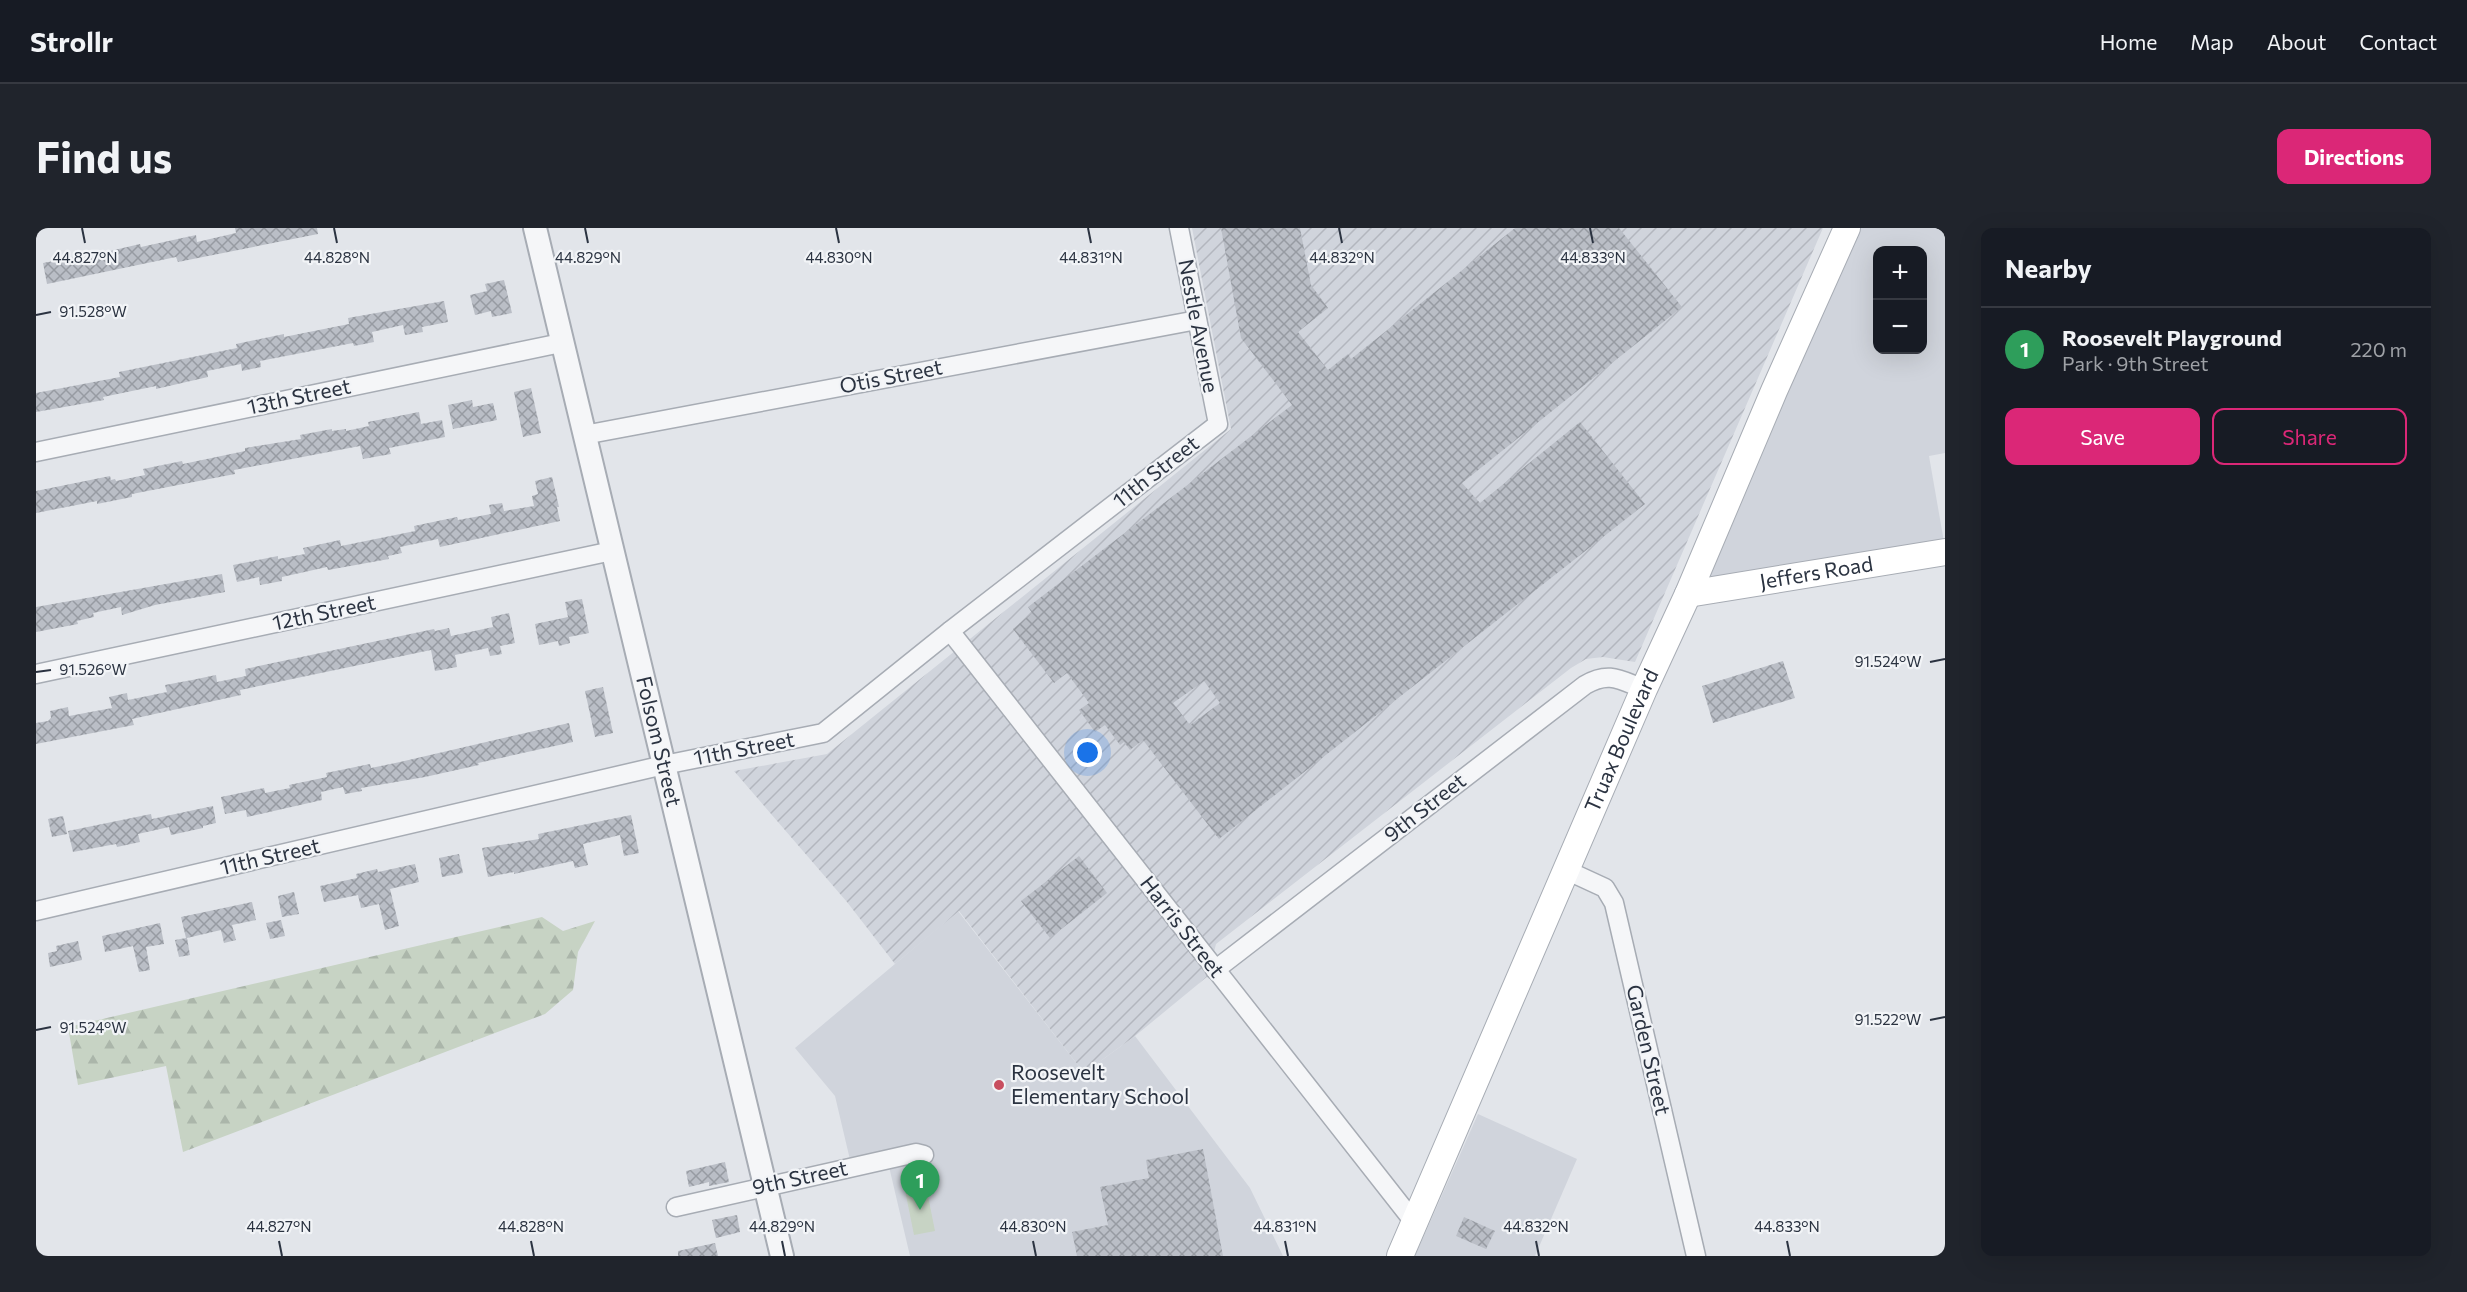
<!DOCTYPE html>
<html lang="en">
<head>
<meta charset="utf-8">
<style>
	:root { --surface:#171b24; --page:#20242c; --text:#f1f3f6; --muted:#9ea1a6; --line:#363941; --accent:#db2777 }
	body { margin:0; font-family:Commissioner,sans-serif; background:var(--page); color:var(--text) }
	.controls { position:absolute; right:18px; top:18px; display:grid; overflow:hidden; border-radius:12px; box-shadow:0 6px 24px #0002 }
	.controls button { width:54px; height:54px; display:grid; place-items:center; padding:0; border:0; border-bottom:2px solid var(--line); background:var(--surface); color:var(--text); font:30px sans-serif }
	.you { position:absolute; left:1052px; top:525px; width:21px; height:21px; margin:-15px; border:4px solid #fff; border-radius:50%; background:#1a73e8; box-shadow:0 0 0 9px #1a73e833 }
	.badge { display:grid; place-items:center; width:39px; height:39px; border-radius:50%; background:var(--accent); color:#fff; font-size:20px; font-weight:700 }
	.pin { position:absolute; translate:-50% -50px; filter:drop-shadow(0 2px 3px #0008) }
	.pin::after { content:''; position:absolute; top:32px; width:21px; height:18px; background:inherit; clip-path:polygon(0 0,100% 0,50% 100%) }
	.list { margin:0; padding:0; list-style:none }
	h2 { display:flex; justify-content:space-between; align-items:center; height:78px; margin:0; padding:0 24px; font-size:26px }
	h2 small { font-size:20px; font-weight:400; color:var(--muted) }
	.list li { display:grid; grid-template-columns:39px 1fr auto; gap:18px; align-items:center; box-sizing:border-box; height:84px; padding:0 24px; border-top:2px solid var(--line) }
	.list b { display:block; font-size:22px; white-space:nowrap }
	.list p { margin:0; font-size:20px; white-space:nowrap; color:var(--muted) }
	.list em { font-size:20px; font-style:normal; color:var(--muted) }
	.actions { display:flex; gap:12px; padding:18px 24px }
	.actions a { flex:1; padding:14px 0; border:2px solid var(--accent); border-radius:12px; text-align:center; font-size:21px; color:var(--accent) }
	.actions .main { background:var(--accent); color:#fff }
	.map { position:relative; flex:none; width:1909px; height:1028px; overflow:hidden; border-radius:12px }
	header { display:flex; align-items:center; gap:36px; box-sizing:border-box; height:84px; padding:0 30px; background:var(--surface); border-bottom:2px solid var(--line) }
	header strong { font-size:28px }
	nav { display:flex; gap:33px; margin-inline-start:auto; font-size:21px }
	.intro { display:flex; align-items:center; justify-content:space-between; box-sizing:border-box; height:144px; padding:0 36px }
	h1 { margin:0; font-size:42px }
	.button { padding:15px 27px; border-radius:12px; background:var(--accent); color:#fff; font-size:21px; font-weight:700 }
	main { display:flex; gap:36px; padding:0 36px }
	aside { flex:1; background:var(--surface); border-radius:12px; box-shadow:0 6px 24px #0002 }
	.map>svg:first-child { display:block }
</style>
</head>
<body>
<header>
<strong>Strollr</strong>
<nav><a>Home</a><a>Map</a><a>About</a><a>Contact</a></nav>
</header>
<div class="intro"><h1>Find us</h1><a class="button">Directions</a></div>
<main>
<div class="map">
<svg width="1909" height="1028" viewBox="0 0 1909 1028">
	<defs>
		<pattern id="industrial-furrows" width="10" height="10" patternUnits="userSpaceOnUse" patternTransform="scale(1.5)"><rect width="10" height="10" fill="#d0d4dc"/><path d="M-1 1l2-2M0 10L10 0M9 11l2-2" fill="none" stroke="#b3b6be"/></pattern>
		<pattern id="forest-firs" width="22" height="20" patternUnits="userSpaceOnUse" patternTransform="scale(1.5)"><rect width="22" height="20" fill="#c7d3c4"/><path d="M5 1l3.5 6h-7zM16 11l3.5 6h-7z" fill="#abb6aa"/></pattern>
		<pattern id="building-cross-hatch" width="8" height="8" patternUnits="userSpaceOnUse" patternTransform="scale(1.5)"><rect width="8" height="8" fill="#babec6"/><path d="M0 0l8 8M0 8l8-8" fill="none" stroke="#979ba2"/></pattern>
	</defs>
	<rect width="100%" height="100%" fill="#e2e5ea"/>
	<g fill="#d0d4dc" fill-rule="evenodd">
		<path d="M1824 0H1909V225L1893 228 1908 314 1668 352ZM1842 22H1886V122H1842Z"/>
		<polygon points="922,683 1048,845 1099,808 1214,960 1247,1028 874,1028 851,930 815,936 799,868 759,820"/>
		<polygon points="1442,886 1541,931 1499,1028 1379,1028"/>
	</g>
	<polygon fill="url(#industrial-furrows)" points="1156,0 1787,0 1599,434 1567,429 1550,431 1535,440 1180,716 1172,748 1099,808 1048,845 923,683 859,736 811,674 698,543 791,526 1195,201"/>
	<polygon fill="#c7d3c4" points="890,958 899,1003 878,1007 869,962"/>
	<polygon fill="url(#forest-firs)" points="506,689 527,703 559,693 542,724 537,762 509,786 147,924 130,838 42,857 32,799"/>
	<g fill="url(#building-cross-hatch)" fill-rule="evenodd">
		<polygon points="199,0 281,0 282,6 142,34 140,29 11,56 7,35 39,29 40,33 75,26 74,23 104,16 105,19 160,7 161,14 200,5"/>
		<path d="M1185 0H1264L1275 57 1292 80 1262 104 1292 142 1312 126 1315 131 1479 0H1583L1646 79 1426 255 1444 275 1544 194 1609 276 1183 611 1107 512 1094 522 1088 514 1084 517 1069 497 1059 504 1043 482 1053 475 1031 445 1018 455 977 401 996 385 992 379 1256 177 1205 110ZM1168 453 1184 475 1154 497 1137 475Z"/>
		<polygon points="468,52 476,85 456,89 455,83 439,87 434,67 451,63 449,56"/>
		<polygon points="408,73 412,94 386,99 387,104 369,107 367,97 336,104 338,114 318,118 317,115 224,133 225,139 206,143 205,136 171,143 172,149 120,161 120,158 67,169 68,172 0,184 0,165 84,149 83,144 201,120 200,116 248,106 248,109 313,96 312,90"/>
		<polygon points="495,160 505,205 487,209 478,164"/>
		<polygon points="436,172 437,179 457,175 461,192 417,201 412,177"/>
		<polygon points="383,184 385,196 406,192 409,209 353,220 355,226 327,231 324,218 198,242 199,246 96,266 96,269 61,276 61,273 0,285 0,263 74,248 75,252 79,251 80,253 109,247 107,241 146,233 147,236 209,223 209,220 265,211 264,207 296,201 296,203 310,201 310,203 333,198 332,194"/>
		<polygon points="516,249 523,279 521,279 524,293 404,319 402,311 364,319 366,325 352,328 353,331 292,342 291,339 246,349 246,353 224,357 223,349 201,354 197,337 242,328 242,331 269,326 267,320 304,312 305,318 379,303 378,298 421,289 422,292 455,286 453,277 466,275 468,283 498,278 496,268 502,266 499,253"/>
		<polygon points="186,346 189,364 119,377 86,387 85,379 57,385 58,389 41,393 42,396 0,404 0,379"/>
		<polygon points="546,371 553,405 533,409 534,415 523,418 522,413 503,417 499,396 532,389 529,374"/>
		<polygon points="473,385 479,415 464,418 466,426 454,428 452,420 419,427 421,439 399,443 395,422 204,462 205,467 96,491 98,497 0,516 0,495 12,493 15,490 14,483 32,479 33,488 76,480 73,469 91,465 92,472 131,464 129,457 156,452 180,447 181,454 210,448 209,441 398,401 399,403 413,400 415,408 457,399 455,389"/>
		<polygon points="1747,433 1759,470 1677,495 1666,458"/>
		<polygon points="567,459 577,505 559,509 549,463"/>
		<polygon points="533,495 537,514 442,535 443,537 389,549 325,560 326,563 309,566 307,559 285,564 286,572 211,589 210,582 189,586 185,569 228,560 229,565 254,560 253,557 291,549 290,545 334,536 335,540 364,534"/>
		<polygon points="177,578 180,595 167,598 167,600 135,607 133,599 102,606 104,614 81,619 80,616 37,624 32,603 115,586 116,591"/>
		<polygon points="595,587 603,625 588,628 584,607 547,616 552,637 539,640 537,633 478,646 478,644 452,649 446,620 503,611 502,606"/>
		<polygon points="27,588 31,606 16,609 12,591"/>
		<polygon points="423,626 427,645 406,649 403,630"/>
		<polygon points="1043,628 1071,665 1014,710 985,673"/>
		<polygon points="379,636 383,654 354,661 363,698 349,702 343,676 325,680 322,667 288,674 284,658 321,650 320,646 341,641 342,644"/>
		<polygon points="258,664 263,686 246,689 242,668"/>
		<polygon points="216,674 220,692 196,697 200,712 188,715 185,702 151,710 154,727 143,729 139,712 150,710 145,689"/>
		<polygon points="245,692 249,708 234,711 230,695"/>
		<polygon points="124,695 128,716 110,719 114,742 103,744 97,718 69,724 66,708"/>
		<polygon points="42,713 46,732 14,739 12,725 21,723 20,718"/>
		<polygon points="1167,921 1187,1028 1041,1028 1036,1004 1072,997 1064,959 1113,950 1110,932"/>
		<polygon points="689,934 693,954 673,958 673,954 653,959 650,943"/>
		<polygon points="701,987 704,1004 680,1010 676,992"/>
		<polygon points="1428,989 1459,1003 1450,1021 1420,1008"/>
		<polygon points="679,1015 682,1028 642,1028 642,1023"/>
	</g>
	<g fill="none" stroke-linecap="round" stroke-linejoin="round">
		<defs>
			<g id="minor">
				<polyline points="548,207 1161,92"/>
				<polyline points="0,224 525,115"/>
				<polyline points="914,403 1378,994"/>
				<polyline points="0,446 576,323"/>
				<polyline points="1530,642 1569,660 1578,675 1660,1028"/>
				<polyline points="0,683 628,537 787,505 914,403 1182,196 1143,0"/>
				<path d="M1179 742 1549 457C1573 443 1584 452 1608 461"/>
				<polyline points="640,979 880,925 888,927"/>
			</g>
			<g id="tertiary">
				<path id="s1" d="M499 0 746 1028"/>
			</g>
			<g id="secondary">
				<path id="s2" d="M1652 366 1909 324"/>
				<path id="s3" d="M1364 1028 1608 461 1652 366 1738 163 1811 0"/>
			</g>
		</defs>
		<use href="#minor" stroke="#a7acb4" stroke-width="21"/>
		<use href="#tertiary" stroke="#a7acb4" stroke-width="26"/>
		<use href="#secondary" stroke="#a7acb4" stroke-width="28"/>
		<use href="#minor" stroke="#f5f6f8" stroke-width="18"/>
		<use href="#tertiary" stroke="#f5f6f8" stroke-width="22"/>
		<use href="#secondary" stroke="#fff" stroke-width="26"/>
	</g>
	<path fill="none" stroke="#2b3341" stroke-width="2" d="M46 0 49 15M298 0 301 15M549 0 552 15M800 0 803 15M1052 0 1055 15M1303 0 1306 15M1554 0 1557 15M0 87 15 84M1894 434 1909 431M0 444 15 442M1894 792 1909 789M0 802 15 799M243 1013 246 1028M495 1013 498 1028M746 1013 749 1028M997 1013 1000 1028M1249 1013 1252 1028M1500 1013 1503 1028M1751 1013 1754 1028"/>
	<circle fill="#c84e5f" stroke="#f2f4f7" stroke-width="2" cx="963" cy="857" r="6"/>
	<g text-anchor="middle" stroke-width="4.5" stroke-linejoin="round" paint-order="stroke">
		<g font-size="21" fill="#2b3341" stroke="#f2f4f7">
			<text transform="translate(1162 98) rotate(79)" y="7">Nestle Avenue</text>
			<text transform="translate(855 149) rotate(-11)" y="7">Otis Street</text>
			<text transform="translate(263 169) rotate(-12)" y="7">13th Street</text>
			<text transform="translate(1120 244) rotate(-38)" y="7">11th Street</text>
			<text dy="7" stroke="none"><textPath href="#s2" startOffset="130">Jeffers Road</textPath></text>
			<text transform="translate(288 385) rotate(-12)" y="7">12th Street</text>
			<text dy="7" stroke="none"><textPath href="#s1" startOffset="528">Folsom Street</textPath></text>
			<text dy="7" stroke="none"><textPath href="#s3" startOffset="561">Truax Boulevard</textPath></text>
			<text transform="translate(708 521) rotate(-11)" y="7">11th Street</text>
			<text transform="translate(1389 580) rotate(-38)" y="7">9th Street</text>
			<text transform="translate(234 629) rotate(-13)" y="7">11th Street</text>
			<text transform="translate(1146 699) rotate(52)" y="7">Harris Street</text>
			<text transform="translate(1612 822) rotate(77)" y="7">Garden Street</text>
			<text transform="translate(764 950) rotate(-12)" y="7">9th Street</text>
		</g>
		<g font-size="21" fill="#2b3341" stroke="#f2f4f7" text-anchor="start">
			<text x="975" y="852">Roosevelt<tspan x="975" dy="24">Elementary School</tspan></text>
		</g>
	</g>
	<g font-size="15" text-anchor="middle" fill="#2b3341" stroke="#f2f4f7" stroke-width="4.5" stroke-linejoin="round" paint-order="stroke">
		<text x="49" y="35">44.827°N</text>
		<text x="301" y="35">44.828°N</text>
		<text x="552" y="35">44.829°N</text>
		<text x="803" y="35">44.830°N</text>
		<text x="1055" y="35">44.831°N</text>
		<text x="1306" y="35">44.832°N</text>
		<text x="1557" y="35">44.833°N</text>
		<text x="57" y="89">91.528°W</text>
		<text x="1852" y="439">91.524°W</text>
		<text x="57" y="447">91.526°W</text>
		<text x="1852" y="797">91.522°W</text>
		<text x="57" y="805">91.524°W</text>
		<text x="243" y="1004">44.827°N</text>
		<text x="495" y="1004">44.828°N</text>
		<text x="746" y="1004">44.829°N</text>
		<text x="997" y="1004">44.830°N</text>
		<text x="1249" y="1004">44.831°N</text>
		<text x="1500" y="1004">44.832°N</text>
		<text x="1751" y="1004">44.833°N</text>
	</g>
</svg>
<div class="controls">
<button>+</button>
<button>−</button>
</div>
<div class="you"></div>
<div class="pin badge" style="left:884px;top:982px;background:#2e9e5b">1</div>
</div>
<aside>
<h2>Nearby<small></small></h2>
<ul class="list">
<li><span class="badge" style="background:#2e9e5b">1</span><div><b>Roosevelt Playground</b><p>Park · 9th Street</p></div><em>220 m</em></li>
</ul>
<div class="actions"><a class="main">Save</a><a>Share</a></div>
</aside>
</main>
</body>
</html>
